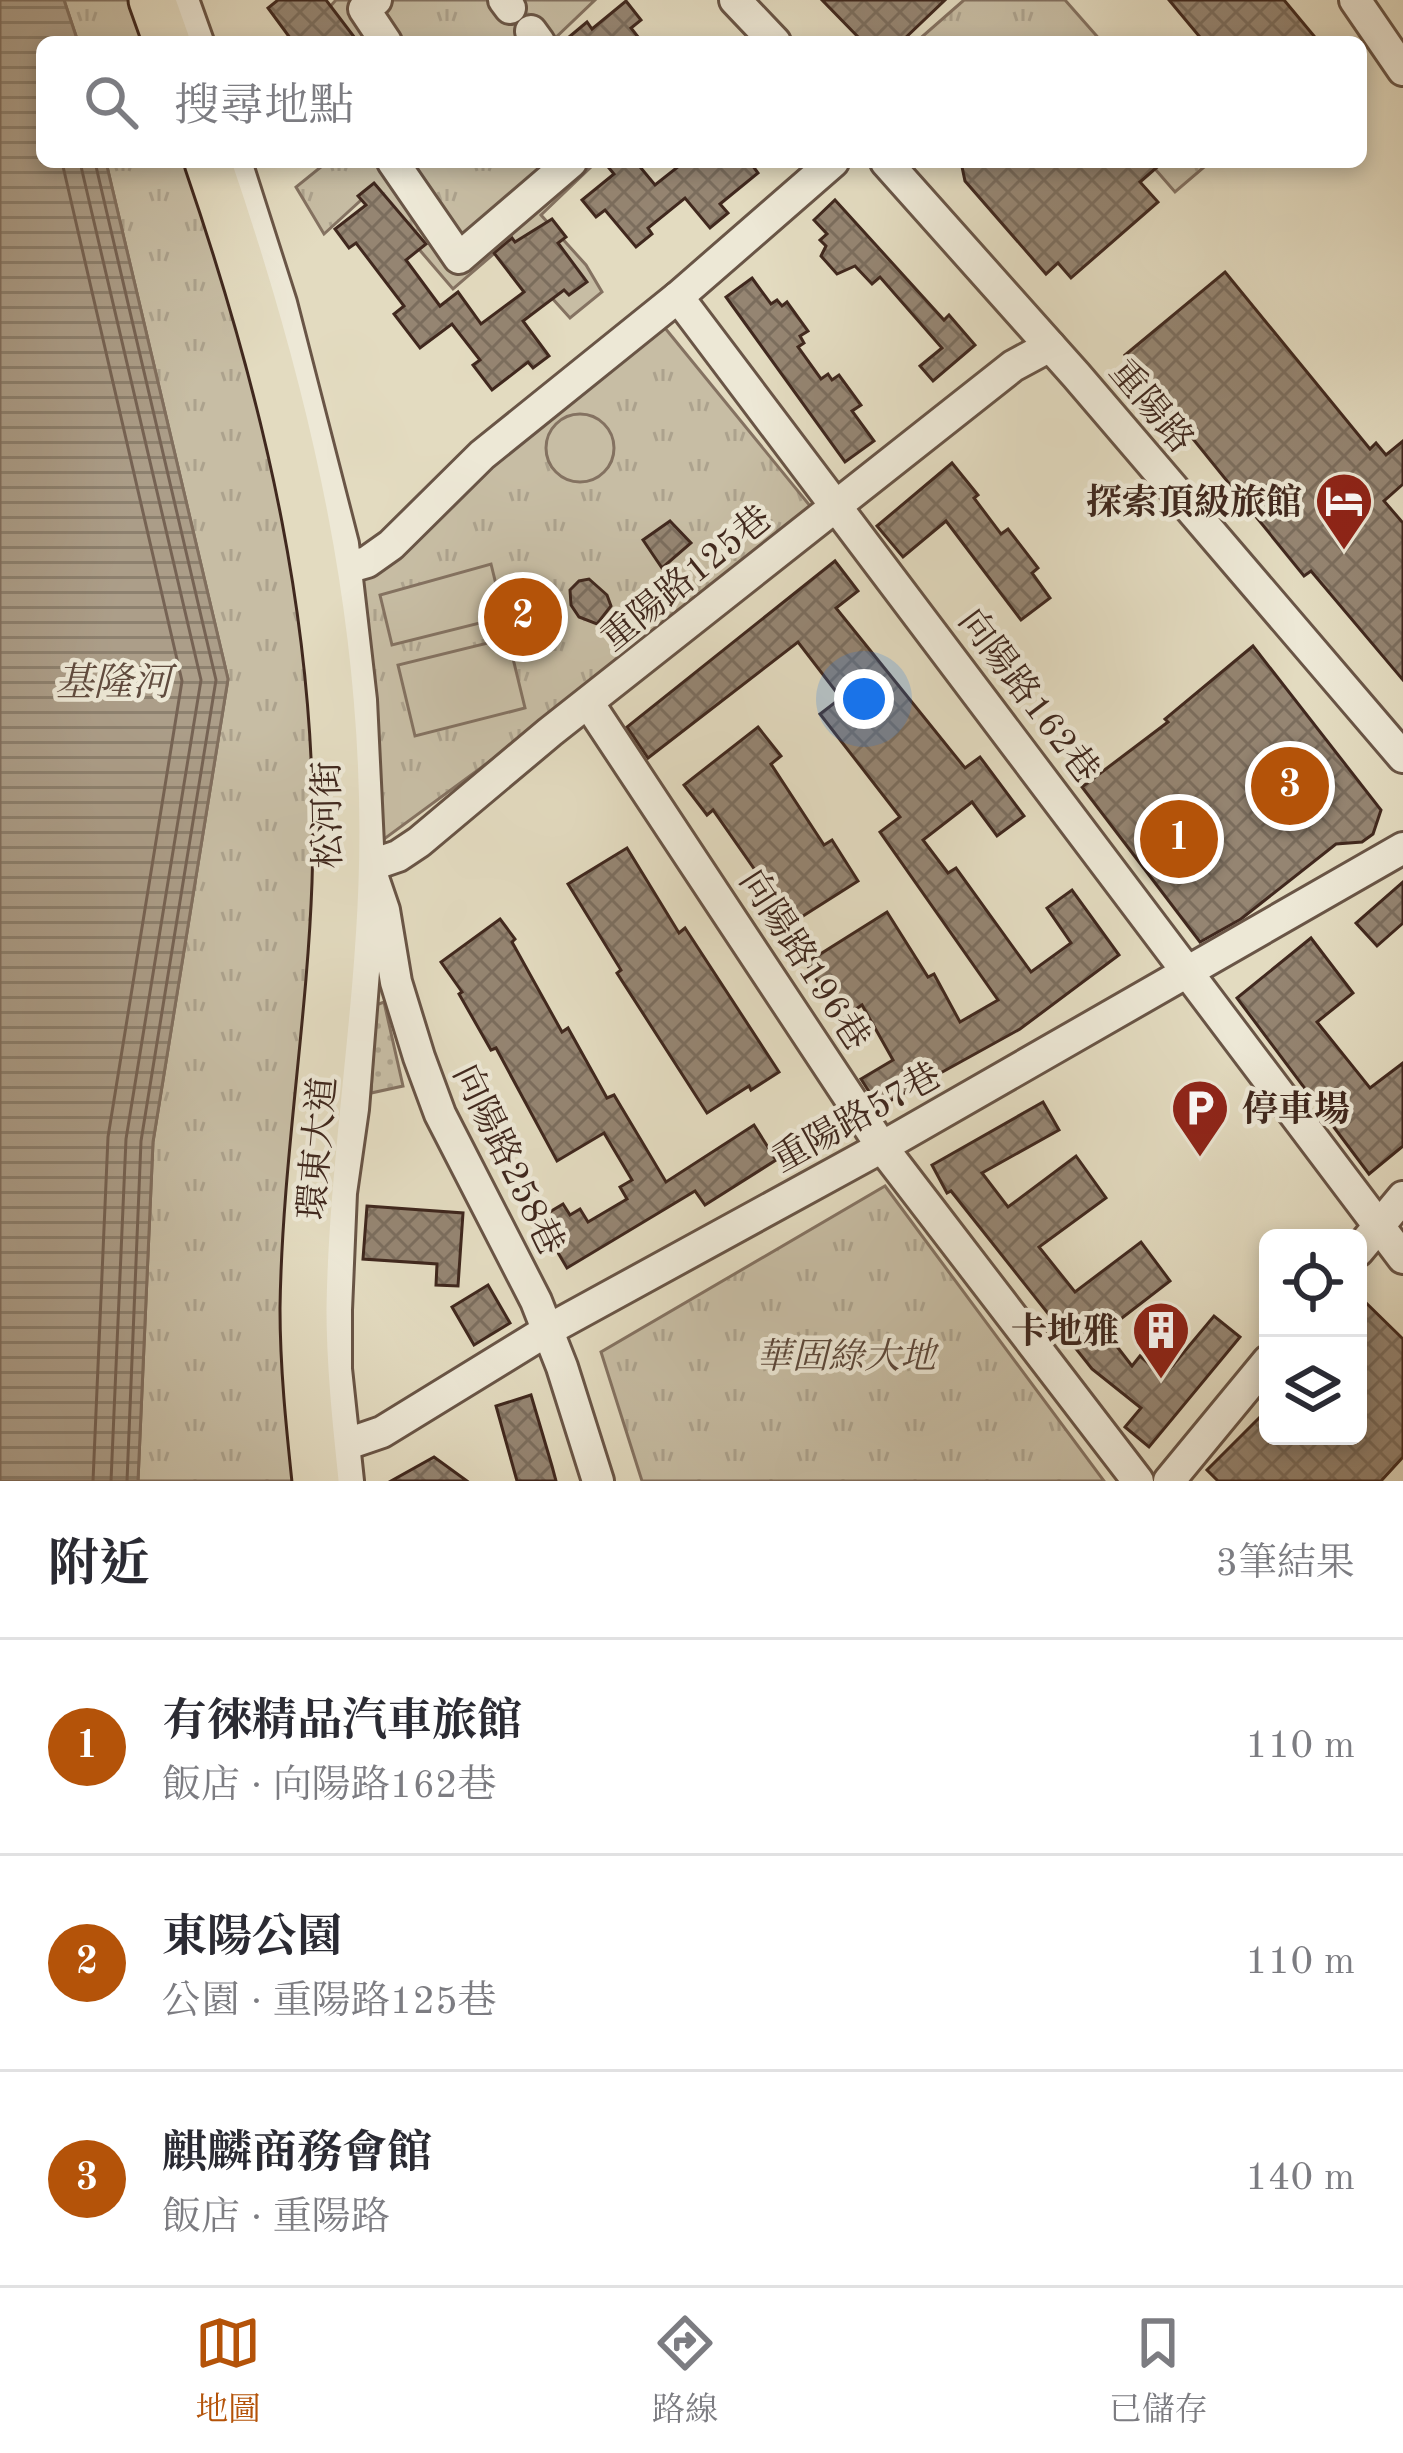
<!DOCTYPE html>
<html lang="zh-TW">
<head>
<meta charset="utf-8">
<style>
	:root { --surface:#fff; --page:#f7f7f7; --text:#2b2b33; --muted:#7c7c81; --line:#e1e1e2; --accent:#b45309 }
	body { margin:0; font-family:"Old Standard TT","Noto Serif TC",serif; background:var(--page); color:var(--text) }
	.controls { position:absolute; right:36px; bottom:36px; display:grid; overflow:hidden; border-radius:18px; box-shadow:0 6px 18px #0003 }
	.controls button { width:108px; height:108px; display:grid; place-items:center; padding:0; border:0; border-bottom:3px solid var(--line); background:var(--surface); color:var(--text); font:60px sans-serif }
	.you { position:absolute; left:864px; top:699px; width:42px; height:42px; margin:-30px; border:9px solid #fff; border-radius:50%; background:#1a73e8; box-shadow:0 0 0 18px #1a73e833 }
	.badge { display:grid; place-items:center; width:78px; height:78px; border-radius:50%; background:var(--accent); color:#fff; font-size:39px; font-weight:700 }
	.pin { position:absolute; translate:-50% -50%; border:6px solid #fff; box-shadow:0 3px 12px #0006 }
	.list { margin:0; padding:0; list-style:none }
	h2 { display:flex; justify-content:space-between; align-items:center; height:156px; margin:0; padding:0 48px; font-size:51px }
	h2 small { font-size:39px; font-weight:400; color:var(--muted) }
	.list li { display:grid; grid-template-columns:78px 1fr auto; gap:36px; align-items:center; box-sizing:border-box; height:216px; padding:0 48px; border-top:3px solid var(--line) }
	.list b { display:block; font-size:45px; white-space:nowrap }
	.list p { margin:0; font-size:39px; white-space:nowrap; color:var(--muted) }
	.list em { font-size:39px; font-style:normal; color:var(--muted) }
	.icon { flex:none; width:66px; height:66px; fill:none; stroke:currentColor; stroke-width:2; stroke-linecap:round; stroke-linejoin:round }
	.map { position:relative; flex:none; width:1403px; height:1481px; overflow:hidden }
	.search { position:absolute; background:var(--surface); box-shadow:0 6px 18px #0003; left:36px; right:36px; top:36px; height:132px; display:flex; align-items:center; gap:30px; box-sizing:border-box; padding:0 42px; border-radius:18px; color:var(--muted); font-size:45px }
	.sheet { height:804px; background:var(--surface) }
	nav { display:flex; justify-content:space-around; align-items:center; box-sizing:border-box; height:168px; border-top:3px solid var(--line); background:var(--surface); font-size:33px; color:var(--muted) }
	nav a { display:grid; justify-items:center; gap:6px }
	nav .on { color:var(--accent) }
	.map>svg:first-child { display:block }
</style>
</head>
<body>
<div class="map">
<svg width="1403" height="1481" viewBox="0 0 1403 1481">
	<defs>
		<pattern id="grass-dots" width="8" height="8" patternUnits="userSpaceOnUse" patternTransform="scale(3)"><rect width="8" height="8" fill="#c7bda4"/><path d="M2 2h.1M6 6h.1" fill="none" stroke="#aca28d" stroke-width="1.8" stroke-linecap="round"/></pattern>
		<pattern id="park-tufts" width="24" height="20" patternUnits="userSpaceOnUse" patternTransform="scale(3)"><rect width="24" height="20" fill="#c7bda4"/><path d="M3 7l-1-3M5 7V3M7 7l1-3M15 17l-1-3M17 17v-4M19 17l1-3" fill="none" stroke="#aca28d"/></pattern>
		<pattern id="water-rules" width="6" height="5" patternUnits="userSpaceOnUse" patternTransform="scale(3)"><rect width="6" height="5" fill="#ac9e89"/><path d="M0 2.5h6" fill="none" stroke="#8d816f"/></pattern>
		<pattern id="building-cross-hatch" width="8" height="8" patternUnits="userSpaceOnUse" patternTransform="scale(3)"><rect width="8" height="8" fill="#958572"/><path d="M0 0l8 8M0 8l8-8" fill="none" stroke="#7b6d5d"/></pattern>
	</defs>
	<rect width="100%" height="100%" fill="#e3dbc0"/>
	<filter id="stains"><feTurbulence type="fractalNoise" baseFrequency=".00167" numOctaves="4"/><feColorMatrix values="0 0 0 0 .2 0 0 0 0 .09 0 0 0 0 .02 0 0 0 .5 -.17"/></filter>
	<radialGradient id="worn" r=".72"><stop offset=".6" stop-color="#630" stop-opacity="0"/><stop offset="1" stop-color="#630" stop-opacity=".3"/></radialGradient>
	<polygon fill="url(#grass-dots)" stroke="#847261" stroke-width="3" points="384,1002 403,1086 371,1093 376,1005"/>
	<g fill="url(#park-tufts)" stroke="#847261" stroke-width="3">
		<polygon points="64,0 148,0 162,42 78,42"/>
		<polygon points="336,0 595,0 551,42 349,42 325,12"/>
		<polygon points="964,0 1065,0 1102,42 916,42"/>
		<polygon points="106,162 202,162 287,440 324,786 299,1481 138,1481 153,1142 228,679"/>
		<polygon points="327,162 588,162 592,166 541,215 586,265 602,292 570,318 504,245 453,289 370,192 324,234 296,187"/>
		<polygon points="1149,162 1210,162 1175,192"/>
		<polygon points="656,317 815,512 569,703 376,845 362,575"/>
		<polygon points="885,1186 1104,1481 642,1481 601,1352"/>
	</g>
	<g fill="#c7bda4" stroke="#847261" stroke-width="3">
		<circle cx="580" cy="448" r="34"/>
		<polygon points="491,564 504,617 392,645 380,595"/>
		<polygon points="508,638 525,708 415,736 398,665"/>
	</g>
	<polygon fill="url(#water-rules)" stroke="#816f5e" stroke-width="3" points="0,0 64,0 78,42 42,42 42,162 106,162 228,679 153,1142 138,1481 0,1481"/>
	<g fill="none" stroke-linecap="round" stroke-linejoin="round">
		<g stroke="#766354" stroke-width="3">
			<polyline points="62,162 182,681 108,1137 93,1481"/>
			<polyline points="80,162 201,680 126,1139 111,1481"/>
			<polyline points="95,162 216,680 141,1141 127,1481"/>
		</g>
	</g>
	<g fill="url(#building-cross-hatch)" stroke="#40281e" stroke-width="3">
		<polygon points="278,0 326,0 358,42 293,42 268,8"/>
		<polygon points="822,0 945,0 901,42 863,42"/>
		<polygon points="1169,0 1284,0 1319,42 1204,42"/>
		<polygon points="626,1 641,20 631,28 642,42 563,42 587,22 592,29"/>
		<polygon points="604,162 636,162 655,185 684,162 750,162 758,173 720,204 728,213 710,228 685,198 648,228 652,234 636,247 605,210 596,217 582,200 614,174"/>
		<polygon points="961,162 1163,162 1140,182 1158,202 1071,278 1058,263 1046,274 965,181"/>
		<polygon points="374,183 426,244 406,260 440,306 458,292 481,324 524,292 494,253 512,238 515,242 552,219 566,237 558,243 587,282 569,295 564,290 523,321 549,356 533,368 528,362 492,390 473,365 480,360 452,324 420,348 394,314 404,306 356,243 349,248 335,229 366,205 358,196"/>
		<polygon points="835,200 944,320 949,315 975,345 933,381 920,366 942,348 880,277 872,284 855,266 837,274 821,256 826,246 820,240 827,234 814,220"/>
		<polygon points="1225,272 1370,449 1376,443 1386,455 1403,441 1403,484 1384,501 1403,523 1403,680 1311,571 1304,576 1125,355"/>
		<polygon points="752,278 771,304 777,300 782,306 787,302 808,331 800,336 804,343 798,347 821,379 828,374 832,380 839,375 861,405 852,411 874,441 845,462 726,297"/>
		<polygon points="952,463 978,495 974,498 1001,534 1008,529 1038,568 1032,573 1050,598 1021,620 946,521 903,557 877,526"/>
		<polygon points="670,521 691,543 662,568 643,540"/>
		<polygon points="835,561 858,591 836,608 965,768 980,757 1024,816 997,836 972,802 923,840 948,873 956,868 1031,972 1071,943 1047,908 1072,890 1119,955 1020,1029 879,1107 861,1079 893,1060 862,1005 841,1019 806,963 887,912 928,977 934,974 960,1022 998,1000 880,832 900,817 820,714 841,698 798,642 648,758 627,727"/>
		<polygon points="589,579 607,595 611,606 597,624 579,617 571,605 570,590 579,581"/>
		<polygon points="1253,646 1381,810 1373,834 1362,842 1336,844 1241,919 1200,942 1082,787 1168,722 1165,719"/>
		<polygon points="758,727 781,756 771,764 824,845 832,840 858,881 792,923 713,810 707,815 684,785"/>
		<polygon points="627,848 679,933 685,928 779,1072 751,1090 749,1086 707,1113 617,973 621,970 568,884"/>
		<polygon points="1403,882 1403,923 1377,946 1356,923"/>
		<polygon points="500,919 515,939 512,942 562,1032 568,1028 607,1098 614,1095 666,1182 754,1125 776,1160 705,1205 695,1191 567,1268 538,1219 563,1204 570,1215 580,1209 588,1222 627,1199 620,1187 632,1180 604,1133 557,1161 496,1048 491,1050 459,994 462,992 441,962"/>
		<polygon points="1311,938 1353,993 1317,1022 1370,1088 1403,1063 1403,1146 1369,1174 1237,998"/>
		<polygon points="1043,1102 1059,1130 982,1173 1008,1207 1076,1156 1106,1198 1039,1247 1075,1292 1141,1242 1170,1281 1105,1331 1132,1366 1140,1356 1164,1376 1214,1316 1240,1337 1149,1447 1125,1427 1141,1408 1092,1369 951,1191 947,1193 932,1165"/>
		<polygon points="367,1206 463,1213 458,1286 436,1285 437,1264 363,1259"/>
		<polygon points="488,1285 510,1323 474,1345 452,1307"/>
		<polygon points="1358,1295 1403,1339 1403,1457 1381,1481 1218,1481 1207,1470 1268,1409 1268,1436 1358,1436"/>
		<polygon points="531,1395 552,1466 556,1481 517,1481 496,1406"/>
		<polygon points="434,1457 467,1481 391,1481"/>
	</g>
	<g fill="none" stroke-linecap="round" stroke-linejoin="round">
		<defs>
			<g id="minor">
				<polyline points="183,0 198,42"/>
				<polyline points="376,0 364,9 386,42"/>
				<polyline points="504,0 510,8"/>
				<polyline points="735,0 775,42"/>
				<polyline points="1355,0 1403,70"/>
				<polyline points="531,31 539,42"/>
				<polyline points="236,162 281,303 343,544 361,700 369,866 365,959 353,1109 341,1193 336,1310 336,1369 348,1481"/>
				<polyline points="393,162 459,258 571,162"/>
				<polyline points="886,162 1076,375 1403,757"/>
				<polyline points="678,297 1403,1258"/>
				<polyline points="346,568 367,562 391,545 482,455 678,297 833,162"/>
				<polyline points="589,704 882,1147 1138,1481"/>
				<polyline points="1358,1251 1403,1197"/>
				<polyline points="344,1445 382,1432 548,1330 882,1147 1403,848"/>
				<polyline points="598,1481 562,1367 536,1301 440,1114 419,1057 396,982 384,910 369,866 398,856 419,842 550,732 1013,366 1050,346"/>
				<polyline points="1169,1481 1268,1361"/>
			</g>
			<g id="highway">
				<polyline points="152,0 167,42"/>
				<path d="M208 162C288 395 345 634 336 883 331 1025 306 1166 304 1309 304 1366 310 1424 316 1481"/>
			</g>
		</defs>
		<use href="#minor" stroke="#695546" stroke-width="36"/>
		<use href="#highway" stroke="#40281e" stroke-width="51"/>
		<use href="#minor" stroke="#ede8d6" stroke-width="30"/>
		<use href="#highway" stroke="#e3dbc0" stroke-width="45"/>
	</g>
	<defs>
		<symbol id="hotel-pin" viewBox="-11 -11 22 30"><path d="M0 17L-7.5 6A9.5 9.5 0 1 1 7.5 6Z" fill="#8f2418" stroke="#ede8d6"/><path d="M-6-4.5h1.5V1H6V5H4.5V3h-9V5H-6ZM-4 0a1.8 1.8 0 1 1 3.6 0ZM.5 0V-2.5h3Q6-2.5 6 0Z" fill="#fff"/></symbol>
		<symbol id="parking-pin" viewBox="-11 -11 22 30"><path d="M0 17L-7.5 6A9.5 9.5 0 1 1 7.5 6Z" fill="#8f2418" stroke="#ede8d6"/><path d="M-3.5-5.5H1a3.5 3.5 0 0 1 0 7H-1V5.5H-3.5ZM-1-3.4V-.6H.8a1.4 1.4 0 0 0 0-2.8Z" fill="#fff"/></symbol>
		<symbol id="building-pin" viewBox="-11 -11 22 30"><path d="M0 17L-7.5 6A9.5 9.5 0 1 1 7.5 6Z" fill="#8f2418" stroke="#ede8d6"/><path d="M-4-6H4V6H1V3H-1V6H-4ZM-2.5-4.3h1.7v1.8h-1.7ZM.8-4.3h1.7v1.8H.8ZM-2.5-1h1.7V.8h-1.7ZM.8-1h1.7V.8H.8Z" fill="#fff"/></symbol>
	</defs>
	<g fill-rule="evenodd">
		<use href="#hotel-pin" x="1311" y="468" width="66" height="90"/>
		<use href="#parking-pin" x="1167" y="1075" width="66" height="90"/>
		<use href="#building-pin" x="1128" y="1297" width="66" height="90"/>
	</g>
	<g text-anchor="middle" stroke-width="9" stroke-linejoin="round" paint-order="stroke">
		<g font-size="36" fill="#40281e" stroke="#ede8d6">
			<text transform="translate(1153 405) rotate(50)" y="13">重陽路</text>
			<text transform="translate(685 577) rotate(-39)" y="13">重陽路125巷</text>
			<text transform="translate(1030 695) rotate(53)" y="13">向陽路162巷</text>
			<text transform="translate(326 815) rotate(-91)" y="13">松河街</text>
			<text transform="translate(806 959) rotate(57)" y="13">向陽路196巷</text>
			<text transform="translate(856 1116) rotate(-29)" y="13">重陽路57巷</text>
			<text transform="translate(316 1148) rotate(-85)" y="13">環東大道</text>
			<text transform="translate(510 1159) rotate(64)" y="13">向陽路258巷</text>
		</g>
		<g font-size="36" font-weight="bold" fill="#40281e" stroke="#ede8d6" text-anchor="end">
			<text x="1302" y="514">探索頂級旅館</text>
			<text x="1242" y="1121" text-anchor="start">停車場</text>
			<text x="1119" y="1343">卡地雅</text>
		</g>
		<g font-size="36" font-style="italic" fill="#5b4639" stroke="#ede8d6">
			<text x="846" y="1368">華固綠大地</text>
		</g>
		<g font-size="39" font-style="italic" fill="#604b3e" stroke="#ede8d6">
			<text x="113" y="695">基隆河</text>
		</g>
	</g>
	<rect width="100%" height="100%" filter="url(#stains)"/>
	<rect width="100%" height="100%" fill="url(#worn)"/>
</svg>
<div class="controls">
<button><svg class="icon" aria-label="locate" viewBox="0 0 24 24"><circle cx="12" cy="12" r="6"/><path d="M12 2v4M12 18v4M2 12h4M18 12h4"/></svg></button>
<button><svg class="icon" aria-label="layers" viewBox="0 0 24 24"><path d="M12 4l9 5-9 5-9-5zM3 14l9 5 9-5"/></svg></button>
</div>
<div class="you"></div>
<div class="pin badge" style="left:1179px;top:839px">1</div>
<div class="pin badge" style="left:523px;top:617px">2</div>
<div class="pin badge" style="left:1290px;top:786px">3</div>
<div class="search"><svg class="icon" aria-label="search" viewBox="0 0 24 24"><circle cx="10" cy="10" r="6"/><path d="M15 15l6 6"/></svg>搜尋地點</div>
</div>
<section class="sheet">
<h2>附近<small>3筆結果</small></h2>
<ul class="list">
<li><span class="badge">1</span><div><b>有徠精品汽車旅館</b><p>飯店 · 向陽路162巷</p></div><em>110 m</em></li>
<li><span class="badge">2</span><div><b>東陽公園</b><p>公園 · 重陽路125巷</p></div><em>110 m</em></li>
<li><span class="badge">3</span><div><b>麒麟商務會館</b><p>飯店 · 重陽路</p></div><em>140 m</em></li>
</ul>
</section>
<nav>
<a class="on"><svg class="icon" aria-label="map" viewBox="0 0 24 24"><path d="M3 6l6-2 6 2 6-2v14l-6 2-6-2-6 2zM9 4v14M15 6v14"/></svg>地圖</a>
<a><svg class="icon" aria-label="directions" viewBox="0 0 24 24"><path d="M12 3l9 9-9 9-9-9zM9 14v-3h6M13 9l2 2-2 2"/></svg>路線</a>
<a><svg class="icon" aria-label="saved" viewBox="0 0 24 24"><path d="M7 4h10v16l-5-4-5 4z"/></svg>已儲存</a>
</nav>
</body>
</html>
